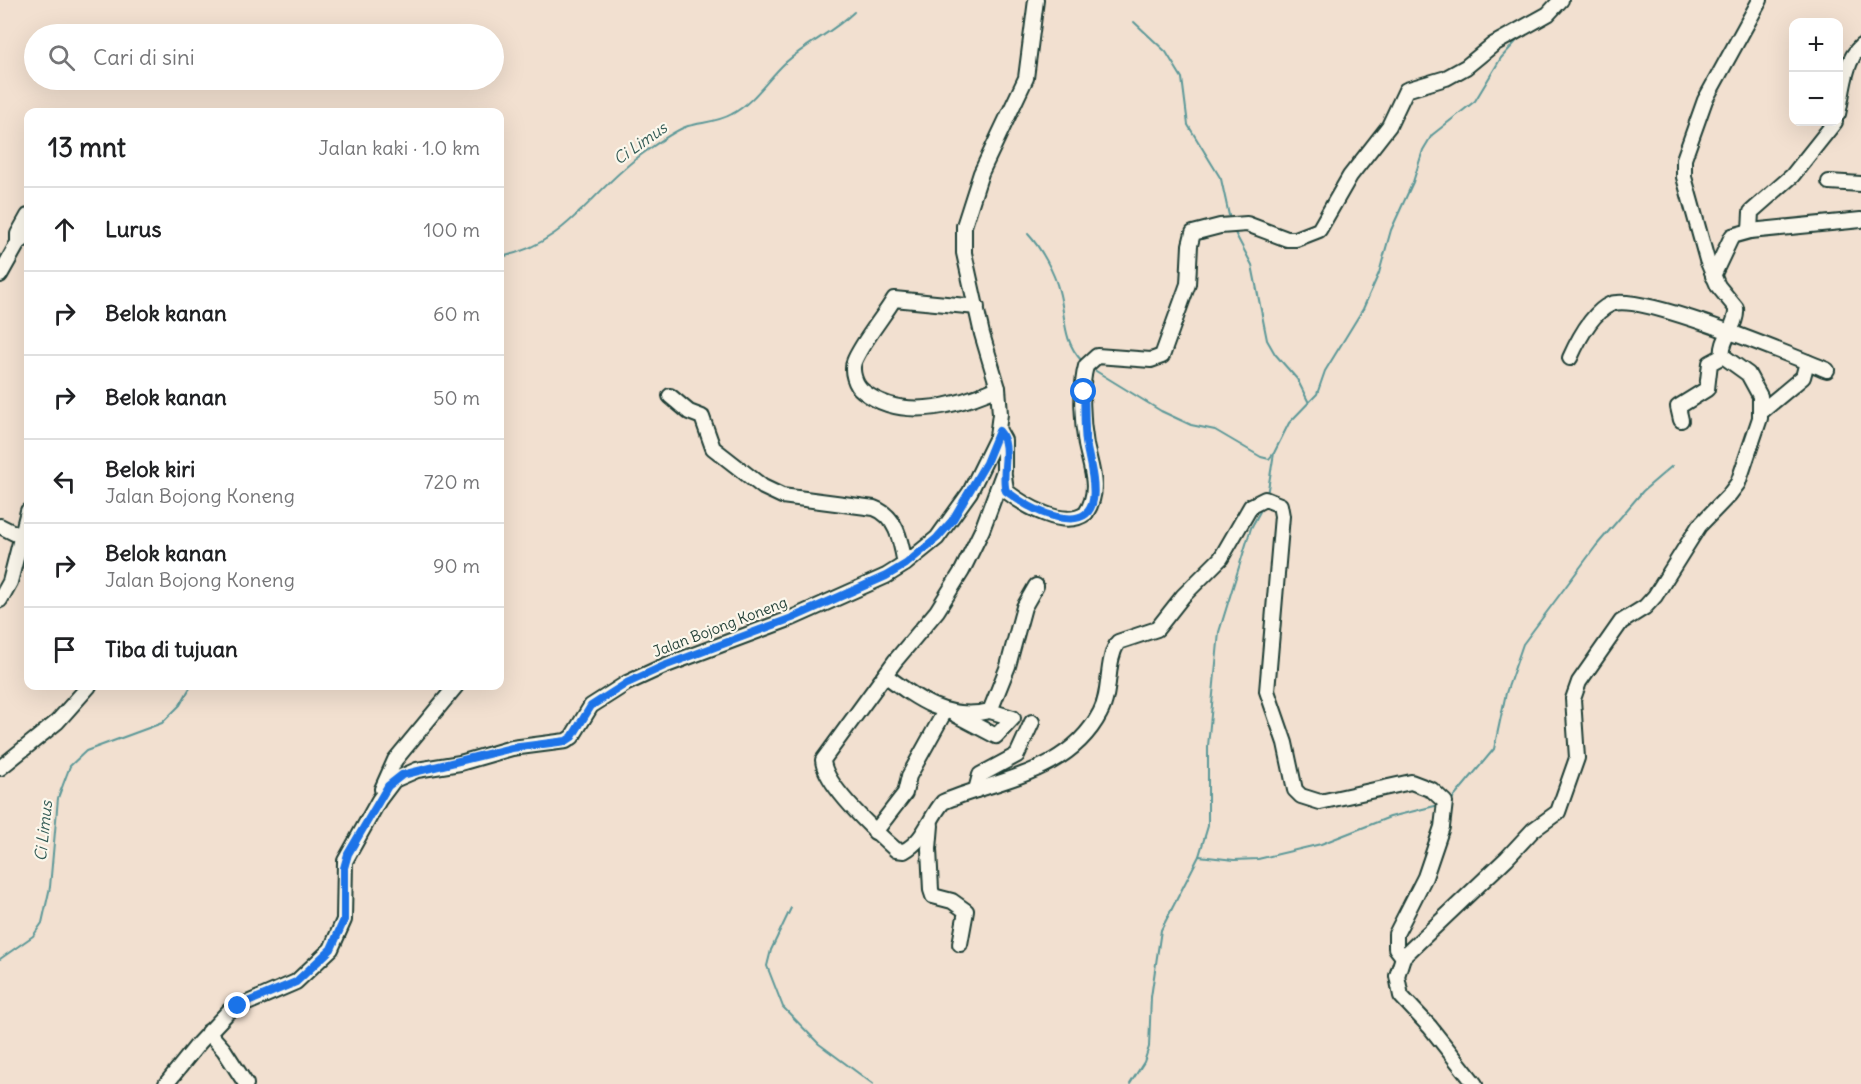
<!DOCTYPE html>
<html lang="id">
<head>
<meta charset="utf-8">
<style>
	:root { --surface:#fff; --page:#f2f2f2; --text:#202124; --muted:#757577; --line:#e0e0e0 }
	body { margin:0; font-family:Delius,sans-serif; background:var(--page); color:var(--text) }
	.controls { position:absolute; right:18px; top:18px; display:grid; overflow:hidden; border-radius:12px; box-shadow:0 6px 24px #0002 }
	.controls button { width:54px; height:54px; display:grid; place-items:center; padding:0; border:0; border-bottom:2px solid var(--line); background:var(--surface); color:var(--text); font:30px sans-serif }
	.stop { position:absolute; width:18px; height:18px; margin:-14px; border:4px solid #1a73e8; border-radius:50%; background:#fff }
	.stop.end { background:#1a73e8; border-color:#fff; box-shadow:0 2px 6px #0008 }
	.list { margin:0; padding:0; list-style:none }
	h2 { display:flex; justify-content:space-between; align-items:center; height:78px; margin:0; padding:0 24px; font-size:26px }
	h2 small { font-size:20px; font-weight:400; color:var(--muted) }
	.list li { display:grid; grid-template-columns:39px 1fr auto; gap:18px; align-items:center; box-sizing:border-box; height:84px; padding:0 24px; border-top:2px solid var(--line) }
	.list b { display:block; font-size:22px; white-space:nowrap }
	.list p { margin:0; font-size:20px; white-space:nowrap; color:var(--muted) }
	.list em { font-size:20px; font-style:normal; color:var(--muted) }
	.icon { flex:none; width:33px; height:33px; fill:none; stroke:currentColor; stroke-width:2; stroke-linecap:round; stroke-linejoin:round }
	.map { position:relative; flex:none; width:1861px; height:1084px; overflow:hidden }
	.search { position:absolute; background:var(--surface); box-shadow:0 6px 24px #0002; left:24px; top:24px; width:480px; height:66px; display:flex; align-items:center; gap:15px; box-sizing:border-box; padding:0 21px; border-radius:33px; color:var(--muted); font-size:22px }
	.panel { position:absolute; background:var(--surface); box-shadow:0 6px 24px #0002; left:24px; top:108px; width:480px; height:582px; border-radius:12px }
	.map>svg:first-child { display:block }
</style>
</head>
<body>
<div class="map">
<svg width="1861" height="1084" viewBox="0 0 1861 1084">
	<rect width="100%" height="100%" fill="#f2e0d0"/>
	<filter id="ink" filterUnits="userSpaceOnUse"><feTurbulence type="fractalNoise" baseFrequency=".0167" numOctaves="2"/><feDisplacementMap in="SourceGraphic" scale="12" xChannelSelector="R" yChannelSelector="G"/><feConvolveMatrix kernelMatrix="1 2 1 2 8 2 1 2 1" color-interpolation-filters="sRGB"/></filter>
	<g filter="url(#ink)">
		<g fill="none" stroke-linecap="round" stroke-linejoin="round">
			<g stroke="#5c9898" stroke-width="2">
				<polyline points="1134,22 1166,52 1182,78 1188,125 1221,179 1230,220"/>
				<polyline points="1234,231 1252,265 1267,340 1275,354 1297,379 1309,403"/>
				<path d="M1028 234C1041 248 1054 272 1059 291 1066 316 1062 341 1082 361"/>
				<path d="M500 257C568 244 592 189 645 152 658 143 673 131 688 126 703 122 718 122 732 114 753 103 768 79 785 63 807 43 832 33 854 12"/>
				<polyline points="1091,368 1161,411 1191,425 1215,430 1261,457 1269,459 1273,454"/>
				<polyline points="1267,495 1274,453 1289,423 1317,394 1325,371 1363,309 1379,273 1391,230 1413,182 1423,150 1432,135 1475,101 1501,58 1521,36"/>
				<polyline points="1450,802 1494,749 1506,693 1523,644 1596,546 1643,491 1672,466"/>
				<polyline points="1199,856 1234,860 1258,859 1321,844 1390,817 1439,805"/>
				<polyline points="791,908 771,950 767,966 783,1007 819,1044 873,1084"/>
				<polyline points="0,959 33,936 42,923 50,887 58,798 70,766 86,751 162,723 180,705 191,686"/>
				<polyline points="1130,1084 1144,1062 1149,1047 1151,997 1161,930 1199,856 1208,826 1208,746 1219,632 1251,528 1263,506"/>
			</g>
			<defs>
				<g id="minor">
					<path d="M1838 114C1843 93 1844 61 1861 46"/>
					<polyline points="1829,182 1861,184"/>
					<polyline points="1750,231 1861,220"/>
					<polyline points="18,243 18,234 28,216"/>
					<polyline points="0,275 18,243 28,236"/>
					<polyline points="1713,276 1732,236 1750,231 1751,212 1792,176 1835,122"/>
					<path d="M977 307 894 299C884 316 860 345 854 362 851 371 855 385 863 391 902 422 957 406 998 388"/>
					<path d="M1570 358C1578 340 1592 312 1611 304 1640 292 1792 356 1827 370"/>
					<path d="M670 396 689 412 702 417 713 448 763 487 782 496 874 508C897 516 901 542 905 564"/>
					<polyline points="1761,412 1803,377 1807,362"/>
					<polyline points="1681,420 1678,407 1707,389 1710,363 1723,356"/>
					<path d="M999 431 1004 440V471L982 530 962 571 937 611 895 661 823 760C824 785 877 833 896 850L904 851C925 840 929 818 943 802 998 779 1069 773 1100 713 1112 691 1105 663 1118 642L1157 629 1183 596 1221 558 1251 506 1265 499 1280 505 1282 516 1267 691 1285 743 1295 790 1301 796 1320 802 1411 782 1432 790 1445 802 1442 827 1425 877 1396 934V948L1403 957"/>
					<path d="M1004 476 1006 491C1024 505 1064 530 1086 513 1101 490 1091 469 1086 445 1082 422 1080 388 1086 366L1097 356 1151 360 1162 356 1188 284 1190 245 1193 233 1220 226 1247 224 1287 239H1296L1319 230 1350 176 1389 126 1406 90 1446 78 1466 67 1494 44 1548 14 1561 0"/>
					<polyline points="0,526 22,537"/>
					<polyline points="0,600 10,582 28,511"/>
					<path d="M885 675C918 700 947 721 990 711L1008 666 1024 607 1036 586"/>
					<polyline points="956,715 996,736 1013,718 990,711"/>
					<polyline points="0,768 57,722 89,686"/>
					<polyline points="382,789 395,760 456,686"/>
					<polyline points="976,790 980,775 1017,755 1032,722"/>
					<polyline points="931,825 929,849 931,890 933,896 952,901 966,911 960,944"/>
					<polyline points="875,832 905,793 909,776 945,711"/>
					<polyline points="208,1032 224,1050 246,1084"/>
					<polyline points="166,1084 199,1043 229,1011 296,982 331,949 344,920 345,861 379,800 394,780 417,770 460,763 512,748 566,741 572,737 591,706 627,683 664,666 792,618 886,576 905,564 937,538 970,492 997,437 1000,414 998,388 982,334 964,253 964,226 981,173 1026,78 1036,0"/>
					<path d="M1475 1084 1430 1027 1401 996 1397 976 1403 957 1507 858 1533 830 1558 812 1577 758 1573 699 1579 682 1621 622 1645 607 1655 596 1699 526 1729 495 1738 483 1760 418V396L1748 374 1723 356C1720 339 1738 326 1736 308L1718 286 1707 260 1684 177V159L1705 100 1760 0"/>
				</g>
			</defs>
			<use href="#minor" stroke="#1f3d34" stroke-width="18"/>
			<use href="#minor" stroke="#fbf7ec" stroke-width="14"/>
		</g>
	</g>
	<g fill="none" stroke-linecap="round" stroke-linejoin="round" filter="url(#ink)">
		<path stroke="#1a73e8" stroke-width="8" d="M238 1006 296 982 331 949 344 920V868L348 854 388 786 402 775 512 748 566 741 572 737 591 706 627 683 664 666 792 618 886 576 906 564 937 538 952 521 986 463 999 431C1013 446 1000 473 1006 491 1022 503 1043 516 1064 518 1111 524 1089 465 1086 442 1084 426 1085 408 1084 392"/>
	</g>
	<g text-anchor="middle" stroke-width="4.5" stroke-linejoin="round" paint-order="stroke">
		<g font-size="15" fill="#1f3d34" stroke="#fbf7ec">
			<text transform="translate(720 627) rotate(-21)" y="5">Jalan Bojong Koneng</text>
		</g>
		<g font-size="16" font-style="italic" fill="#335b55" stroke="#fbf7ec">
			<text transform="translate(640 143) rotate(-35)" y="6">Ci Limus</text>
			<text transform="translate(43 831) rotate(-84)" y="6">Ci Limus</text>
		</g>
	</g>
</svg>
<div class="controls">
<button>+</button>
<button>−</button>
</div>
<div class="stop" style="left:1084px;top:392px"></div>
<div class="stop end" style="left:238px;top:1006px"></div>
<div class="search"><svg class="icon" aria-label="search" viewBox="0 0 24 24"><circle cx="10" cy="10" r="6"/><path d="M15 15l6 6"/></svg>Cari di sini</div>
<section class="panel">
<h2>13 mnt<small>Jalan kaki · 1.0 km</small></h2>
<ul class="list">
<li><svg class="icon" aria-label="ahead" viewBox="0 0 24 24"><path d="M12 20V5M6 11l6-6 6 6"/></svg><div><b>Lurus</b></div><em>100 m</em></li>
<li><svg class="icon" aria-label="right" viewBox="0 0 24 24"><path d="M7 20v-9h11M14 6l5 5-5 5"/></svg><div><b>Belok kanan</b></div><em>60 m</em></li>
<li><svg class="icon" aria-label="right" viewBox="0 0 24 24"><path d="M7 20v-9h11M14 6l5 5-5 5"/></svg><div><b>Belok kanan</b></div><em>50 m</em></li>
<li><svg class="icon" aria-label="left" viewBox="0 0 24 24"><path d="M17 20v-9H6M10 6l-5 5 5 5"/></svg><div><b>Belok kiri</b><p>Jalan Bojong Koneng</p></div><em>720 m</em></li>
<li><svg class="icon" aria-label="right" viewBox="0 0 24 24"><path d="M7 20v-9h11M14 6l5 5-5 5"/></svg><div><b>Belok kanan</b><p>Jalan Bojong Koneng</p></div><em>90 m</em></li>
<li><svg class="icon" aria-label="arrive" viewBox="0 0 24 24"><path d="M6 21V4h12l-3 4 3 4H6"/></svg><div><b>Tiba di tujuan</b></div></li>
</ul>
</section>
</div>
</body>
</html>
